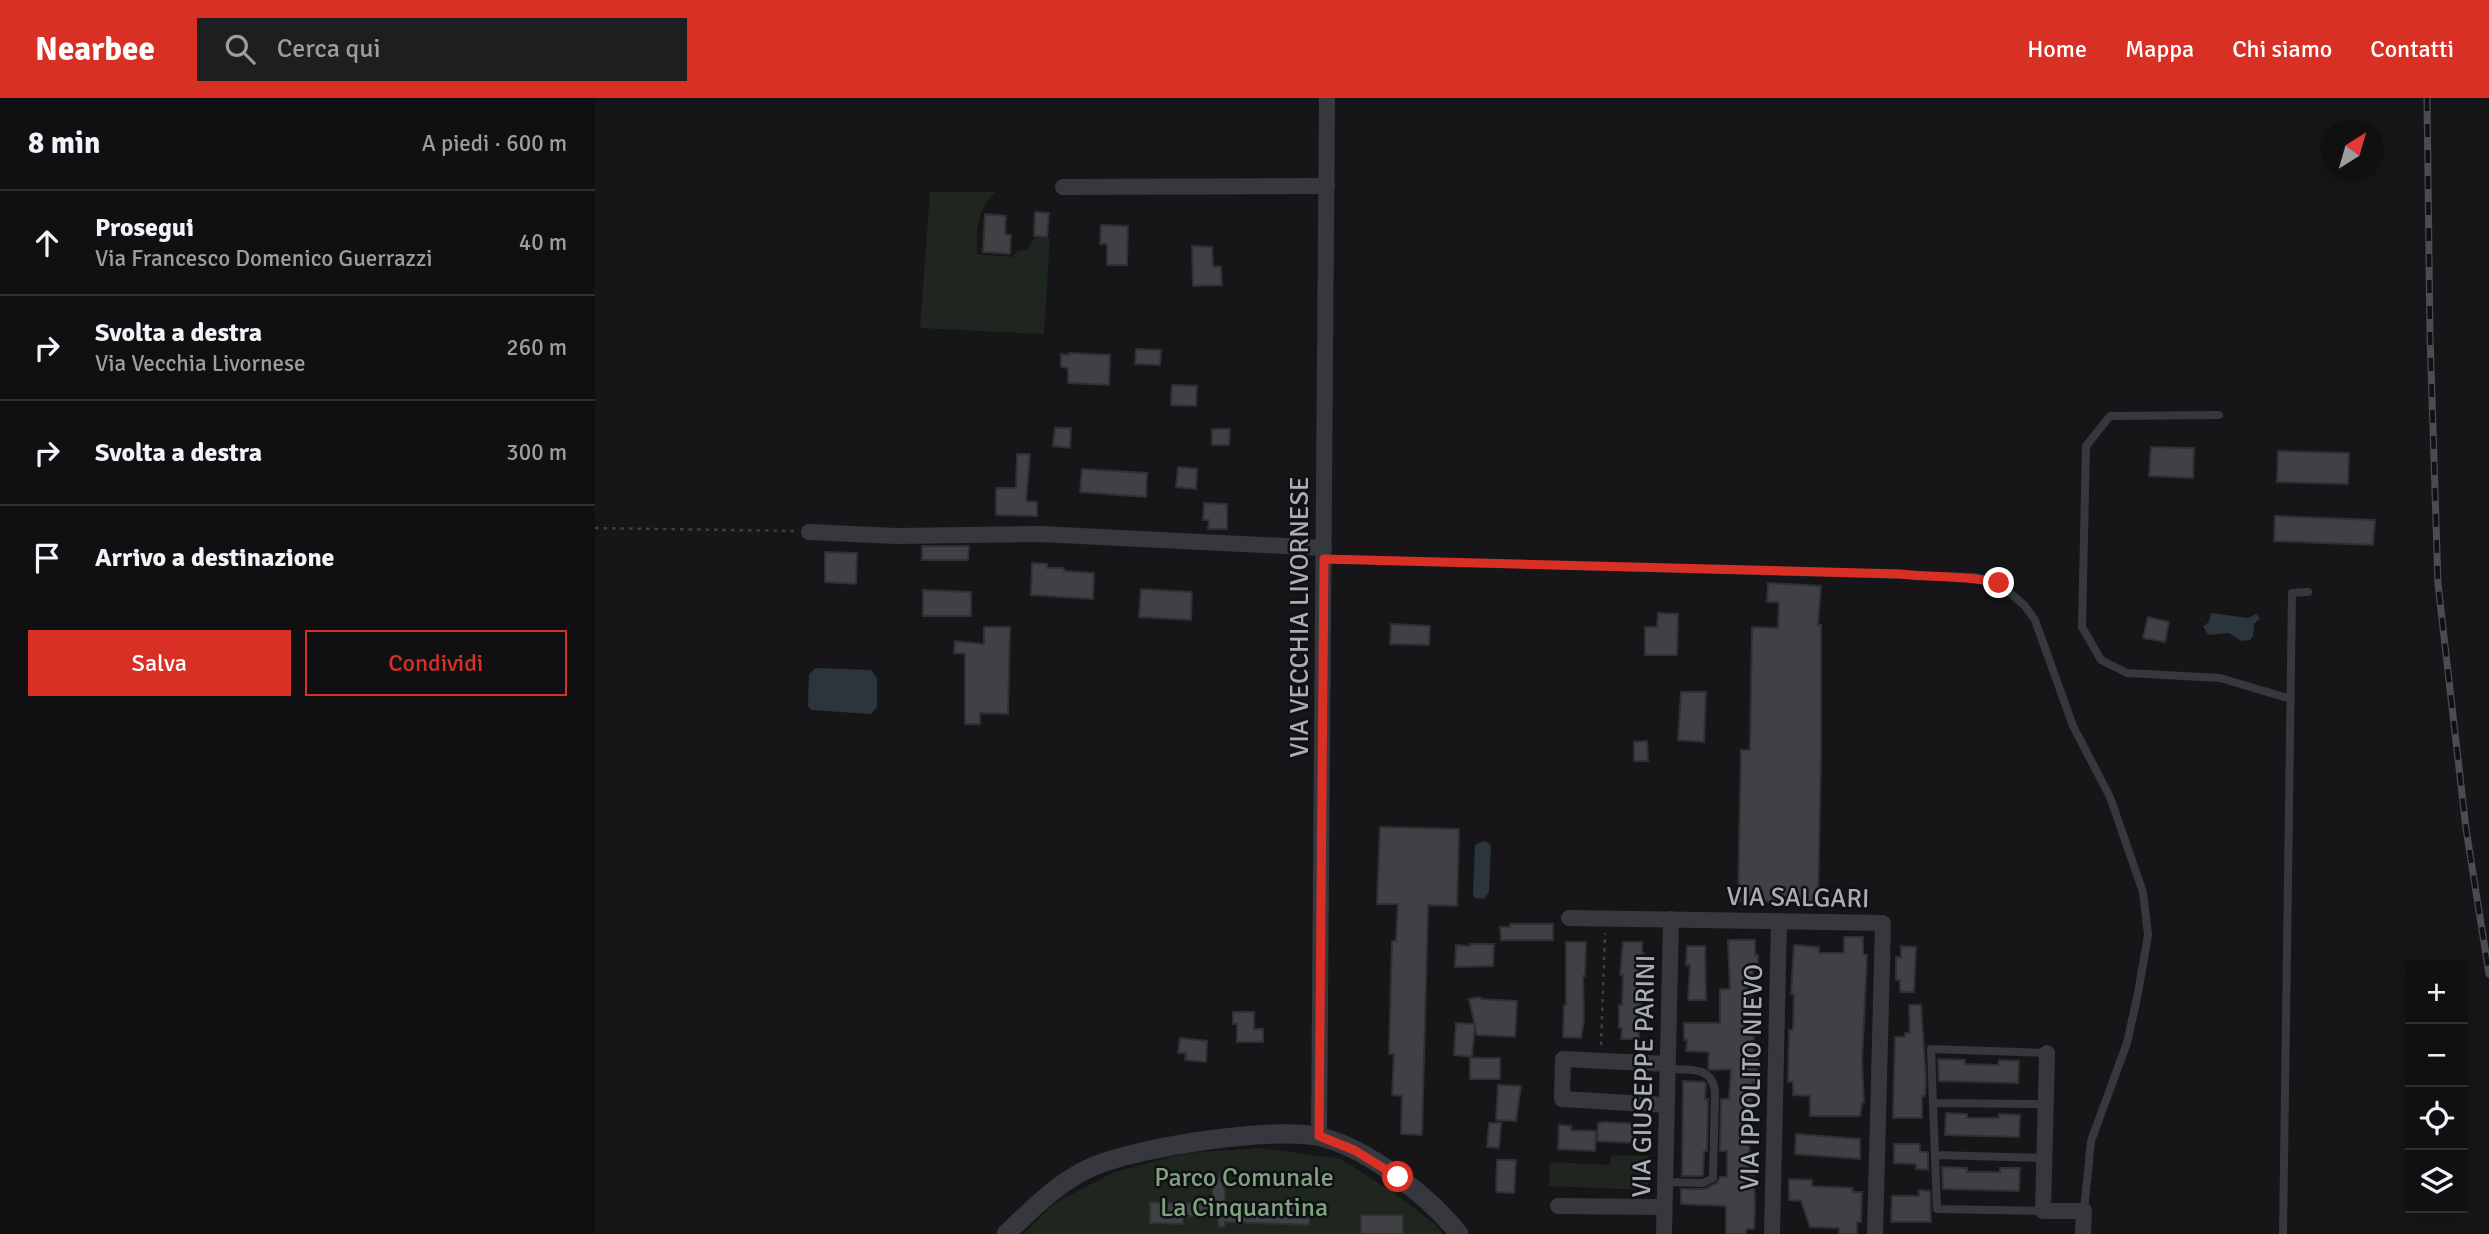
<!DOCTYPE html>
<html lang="it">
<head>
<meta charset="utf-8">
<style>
	:root { --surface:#101012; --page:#1e1e20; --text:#f1f3f6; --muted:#9c9d9f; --line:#303032; --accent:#d93025 }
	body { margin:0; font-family:Signika,sans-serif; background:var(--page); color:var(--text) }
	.controls { position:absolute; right:21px; bottom:21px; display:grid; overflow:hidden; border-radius:0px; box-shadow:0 7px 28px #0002 }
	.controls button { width:63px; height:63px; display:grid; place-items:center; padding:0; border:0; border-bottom:2px solid var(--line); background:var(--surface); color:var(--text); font:35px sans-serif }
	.compass { position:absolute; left:1726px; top:21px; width:63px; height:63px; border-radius:50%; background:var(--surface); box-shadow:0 7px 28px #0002; rotate:37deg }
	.stop { position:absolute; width:21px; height:21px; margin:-16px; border:5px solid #d93025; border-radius:50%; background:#fff }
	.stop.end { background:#d93025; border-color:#fff; box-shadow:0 2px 7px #0008 }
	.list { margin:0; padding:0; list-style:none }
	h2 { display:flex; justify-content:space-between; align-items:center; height:91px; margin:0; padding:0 28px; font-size:30px }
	h2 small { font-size:23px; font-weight:400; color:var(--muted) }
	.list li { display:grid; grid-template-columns:46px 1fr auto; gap:21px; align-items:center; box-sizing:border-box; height:105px; padding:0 28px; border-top:2px solid var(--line) }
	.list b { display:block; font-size:26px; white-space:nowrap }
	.list p { margin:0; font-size:23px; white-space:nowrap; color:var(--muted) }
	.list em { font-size:23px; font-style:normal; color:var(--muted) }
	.actions { display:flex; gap:14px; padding:21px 28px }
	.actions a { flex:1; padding:16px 0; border:2px solid var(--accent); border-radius:0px; text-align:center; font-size:24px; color:var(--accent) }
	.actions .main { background:var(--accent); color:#fff }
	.icon { flex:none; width:38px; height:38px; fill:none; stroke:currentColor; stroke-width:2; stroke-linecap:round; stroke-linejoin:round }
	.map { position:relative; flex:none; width:1894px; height:1136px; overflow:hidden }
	header { display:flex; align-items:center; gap:42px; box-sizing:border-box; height:98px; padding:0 35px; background:var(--accent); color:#fff }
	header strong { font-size:33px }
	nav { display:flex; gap:38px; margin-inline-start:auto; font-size:24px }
	.search { width:490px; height:63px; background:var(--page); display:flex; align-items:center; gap:18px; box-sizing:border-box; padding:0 24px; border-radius:0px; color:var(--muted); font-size:26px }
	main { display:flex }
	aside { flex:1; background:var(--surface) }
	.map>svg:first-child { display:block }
</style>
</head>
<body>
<header>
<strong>Nearbee</strong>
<div class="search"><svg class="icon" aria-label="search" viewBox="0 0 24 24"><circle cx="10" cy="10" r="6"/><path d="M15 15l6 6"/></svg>Cerca qui</div>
<nav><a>Home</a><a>Mappa</a><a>Chi siamo</a><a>Contatti</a></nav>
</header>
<main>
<aside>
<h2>8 min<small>A piedi · 600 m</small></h2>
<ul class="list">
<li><svg class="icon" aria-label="ahead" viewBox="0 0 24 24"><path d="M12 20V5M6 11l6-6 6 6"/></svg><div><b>Prosegui</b><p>Via Francesco Domenico Guerrazzi</p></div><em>40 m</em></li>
<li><svg class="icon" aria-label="right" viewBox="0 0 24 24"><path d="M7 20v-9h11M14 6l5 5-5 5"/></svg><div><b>Svolta a destra</b><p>Via Vecchia Livornese</p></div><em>260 m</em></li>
<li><svg class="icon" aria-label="right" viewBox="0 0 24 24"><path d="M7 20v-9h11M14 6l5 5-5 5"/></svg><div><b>Svolta a destra</b></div><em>300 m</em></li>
<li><svg class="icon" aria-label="arrive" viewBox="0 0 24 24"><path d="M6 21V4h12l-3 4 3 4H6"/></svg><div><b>Arrivo a destinazione</b></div></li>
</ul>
<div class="actions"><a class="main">Salva</a><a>Condividi</a></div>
</aside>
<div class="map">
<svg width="1894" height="1136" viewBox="0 0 1894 1136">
	<rect width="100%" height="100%" fill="#161618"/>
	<g fill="#1e261f">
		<path d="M335 94H401C381 111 382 131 382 156L417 159 423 153 431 152 440 140H455L449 236 325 230Z"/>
		<polygon points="667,1050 746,1061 796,1093 840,1126 848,1136 428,1136 460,1105 519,1074 592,1055"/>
		<polygon points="1016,1057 1054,1058 1053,1092 954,1088 955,1064 1015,1067"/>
	</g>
	<g fill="#2c353c">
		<polygon points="1616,515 1653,520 1661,516 1665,520 1659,526 1658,538 1655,542 1646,543 1634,535 1613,537 1608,528 1614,524"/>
		<polygon points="220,570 276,572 282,580 282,609 276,616 216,612 213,608 214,577"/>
		<polygon points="888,743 894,745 896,749 894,794 889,801 880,800 878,797 880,747"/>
	</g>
	<g fill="#404145" stroke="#303034" stroke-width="2">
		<polygon points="440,114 454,115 452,139 439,138"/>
		<polygon points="390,116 411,118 410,136 416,137 415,156 388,154"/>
		<polygon points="506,127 533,128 532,167 512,167 512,146 505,146"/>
		<polygon points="597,148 617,149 618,168 626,169 627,187 598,188"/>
		<polygon points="541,251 566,252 565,267 540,266"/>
		<polygon points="474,255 515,257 514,287 473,285 473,270 466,269 466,256 474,257"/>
		<polygon points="577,287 602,288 601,308 576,307"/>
		<polygon points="460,330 476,330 475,350 458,348"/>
		<polygon points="617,331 635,331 634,347 617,347"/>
		<polygon points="1556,349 1599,350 1598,380 1554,378"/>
		<polygon points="1683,353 1754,355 1753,386 1682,384"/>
		<polygon points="422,356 435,356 431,403 442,404 442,418 401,417 401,390 421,390"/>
		<polygon points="583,369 602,371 601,391 581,389"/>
		<polygon points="487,371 552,375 551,399 485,394"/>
		<polygon points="609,405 632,406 632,431 613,431 614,422 608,422"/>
		<polygon points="1680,418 1780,422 1778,447 1679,443"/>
		<polygon points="327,448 374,448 373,462 327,462"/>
		<polygon points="230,454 262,455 261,486 230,484"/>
		<polygon points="437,465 452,466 452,470 469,470 469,473 499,475 498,501 436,497"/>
		<polygon points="1173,485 1226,488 1223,527 1226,527 1226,653 1223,804 1143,803 1146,652 1155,652 1157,529 1183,530 1184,504 1172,504"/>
		<polygon points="546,491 597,494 596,522 544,519"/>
		<polygon points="328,492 376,494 376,518 328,518"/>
		<polygon points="1063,515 1083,516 1082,557 1050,557 1050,529 1062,529"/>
		<polygon points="1553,519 1574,524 1570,544 1548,540"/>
		<polygon points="796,526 835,528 834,547 795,546"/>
		<polygon points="389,529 415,529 413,616 385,615 385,626 370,626 370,556 359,555 360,543 389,546"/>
		<polygon points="1086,594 1111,594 1109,644 1083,642"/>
		<polygon points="1052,643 1053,663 1039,663 1039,644"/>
		<polygon points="785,729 864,731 862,808 833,807 827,1037 806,1036 807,998 797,997 799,956 794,956 797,843 801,843 803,806 782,806"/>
		<polygon points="915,826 958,826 958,842 906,842 905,829 915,829"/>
		<polygon points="1249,839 1268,839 1268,856 1272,857 1267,964 1269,1005 1267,1005 1265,1018 1215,1018 1215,998 1198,997 1198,984 1193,984 1194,932 1198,932 1199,896 1196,896 1199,847 1224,849 1224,855 1249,855"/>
		<polygon points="1133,842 1160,842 1160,857 1163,857 1163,869 1158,868 1159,954 1163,954 1162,985 1158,984 1154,1043 1156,1077 1159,1078 1160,1108 1159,1131 1151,1131 1151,1136 1131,1136 1131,1108 1086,1106 1086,1091 1110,1091 1122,1085 1125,1079 1132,1079 1132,1053 1125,1053 1126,1001 1134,1001 1136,971 1115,972 1113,970 1114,954 1091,953 1092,942 1089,942 1089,925 1125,925 1125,891 1135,891"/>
		<polygon points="971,844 991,844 990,878 988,878 989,922 986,940 968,939 969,907 971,907"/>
		<polygon points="1028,844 1047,844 1047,855 1049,855 1046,897 1047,930 1044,930 1044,941 1026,941 1027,930 1024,930 1024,907 1027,907 1028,877 1025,877"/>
		<polygon points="875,846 899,846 898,868 860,869 861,847 875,848"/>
		<polygon points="1092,848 1110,848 1111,902 1093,902 1095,867 1091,867"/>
		<polygon points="1306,848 1321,849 1319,894 1305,894 1305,882 1301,882 1301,859 1306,859"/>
		<polygon points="885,899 886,901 922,903 920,939 882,937 874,901"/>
		<polygon points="1314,907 1326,907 1331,982 1330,998 1327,998 1327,1020 1298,1020 1300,939 1310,939 1310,935 1315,935"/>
		<polygon points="638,914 659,914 659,931 668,931 668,944 642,944 642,926 638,926"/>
		<polygon points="861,925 880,926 877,959 859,957"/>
		<polygon points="585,940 612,943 611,964 590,962 591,955 583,955"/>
		<rect x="875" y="960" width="30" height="21"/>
		<polygon points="1343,961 1370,962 1370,966 1403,967 1404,962 1424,963 1423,985 1344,983"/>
		<polygon points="1088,983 1109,984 1111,986 1110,1001 1113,1001 1112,1053 1109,1053 1108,1077 1107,1078 1087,1078"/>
		<polygon points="903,987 926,988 921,1023 901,1022"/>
		<polygon points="1351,1015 1372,1016 1372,1020 1404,1020 1404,1016 1425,1017 1424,1039 1350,1037"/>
		<polygon points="1011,1024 1043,1026 1042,1045 1002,1043 1003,1025"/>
		<polygon points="894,1025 906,1025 904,1050 892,1049"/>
		<polygon points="964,1027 976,1028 976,1032 1001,1033 1000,1053 963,1051"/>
		<polygon points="1201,1036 1265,1041 1265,1061 1200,1056"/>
		<polygon points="1299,1046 1325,1046 1325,1054 1333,1054 1333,1072 1321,1071 1321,1066 1299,1065"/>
		<polygon points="902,1062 921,1062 919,1095 901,1094"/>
		<polygon points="1347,1069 1372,1070 1372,1074 1405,1074 1405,1070 1425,1070 1424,1093 1348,1091"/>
		<polygon points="624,1077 630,1093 630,1106 715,1108 714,1127 630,1124 630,1129 624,1129 622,1119 588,1118 588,1126 555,1125 555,1104 620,1106 617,1093"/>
		<polygon points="1194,1081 1217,1082 1217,1088 1257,1090 1258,1094 1267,1094 1266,1124 1262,1124 1262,1136 1244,1136 1244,1130 1215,1129 1206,1103 1194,1102"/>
		<polygon points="1324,1092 1335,1093 1336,1124 1296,1124 1297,1098 1324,1098"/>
		<rect x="766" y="1117" width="42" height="19"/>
	</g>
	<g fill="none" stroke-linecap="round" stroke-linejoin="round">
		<g stroke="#3d3f44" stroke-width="2.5" stroke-dasharray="3.5 5" stroke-linecap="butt">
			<polyline points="0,430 200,433"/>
			<polyline points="1006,947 1010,835"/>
		</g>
		<g stroke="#37383d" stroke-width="8">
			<polyline points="1624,317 1515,318 1491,348 1487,529 1506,562 1532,575 1625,580 1696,601"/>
			<polyline points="729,461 1381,479 1404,485 1430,508 1440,522 1478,628 1515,699 1548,794 1553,837 1543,895 1532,945 1496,1043 1489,1113"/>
			<polyline points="1338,1005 1340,1057 1449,1060"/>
			<polyline points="1451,1006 1338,1005 1336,951 1452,955"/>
			<polyline points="1340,1057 1342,1111 1448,1113"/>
			<path d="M1070 1084 1108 1085 1118 1080 1120 995C1118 967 1094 972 1072 971"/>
			<polyline points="1688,1136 1697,495 1713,494"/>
		</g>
		<g stroke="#37383d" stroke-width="16">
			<polyline points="468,89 732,88"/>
			<polyline points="214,434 301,438 445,436 729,450"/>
			<polyline points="974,820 1288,825 1280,1136"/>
			<polyline points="1452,955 1448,1113 1489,1113 1488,1136"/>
			<polyline points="1071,1007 967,1001 968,961 1072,966"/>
			<polyline points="724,1038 732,0"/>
			<polyline points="963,1108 1069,1109"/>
			<polyline points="1069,1136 1076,821"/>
			<polyline points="1177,1136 1184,823"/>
		</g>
		<path stroke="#37383d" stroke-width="19" d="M411 1136C438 1110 464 1083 499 1068 544 1049 679 1028 726 1039 772 1050 835 1099 864 1136"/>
		<defs>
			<polyline id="rail" points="1832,0 1835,238 1843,486 1871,731 1894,876"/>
		</defs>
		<use href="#rail" stroke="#4a4c52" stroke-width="7"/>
		<use href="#rail" stroke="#111113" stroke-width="4.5" stroke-dasharray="13" stroke-linecap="butt"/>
	</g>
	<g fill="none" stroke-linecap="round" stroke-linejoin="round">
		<path stroke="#d93025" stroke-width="9" d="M803 1079 759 1052 724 1038 729 461 1306 476C1339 480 1371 477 1404 485"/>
	</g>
	<g text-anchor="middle" stroke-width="5" stroke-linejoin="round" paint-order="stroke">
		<g font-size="26" fill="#a8adb8" stroke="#111113">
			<text transform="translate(704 519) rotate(-90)" y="9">VIA VECCHIA LIVORNESE</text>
			<text transform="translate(1203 799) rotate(1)" y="9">VIA SALGARI</text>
			<text transform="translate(1048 978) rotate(-89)" y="9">VIA GIUSEPPE PARINI</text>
			<text transform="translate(1156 979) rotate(-89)" y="9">VIA IPPOLITO NIEVO</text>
		</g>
		<g font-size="26" fill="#7fa381" stroke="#111113">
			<text x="649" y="1088">Parco Comunale<tspan x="649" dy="30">La Cinquantina</tspan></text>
		</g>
	</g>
</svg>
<div class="controls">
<button>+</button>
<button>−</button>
<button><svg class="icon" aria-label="locate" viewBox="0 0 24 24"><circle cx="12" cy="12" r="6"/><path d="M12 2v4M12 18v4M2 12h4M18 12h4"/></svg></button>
<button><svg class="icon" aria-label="layers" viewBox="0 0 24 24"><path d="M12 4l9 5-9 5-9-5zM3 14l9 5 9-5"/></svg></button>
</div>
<svg class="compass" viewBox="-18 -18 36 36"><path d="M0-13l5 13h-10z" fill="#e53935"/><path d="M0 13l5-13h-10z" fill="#9c9d9f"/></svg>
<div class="stop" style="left:803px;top:1079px"></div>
<div class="stop end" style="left:1404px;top:485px"></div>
</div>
</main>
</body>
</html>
